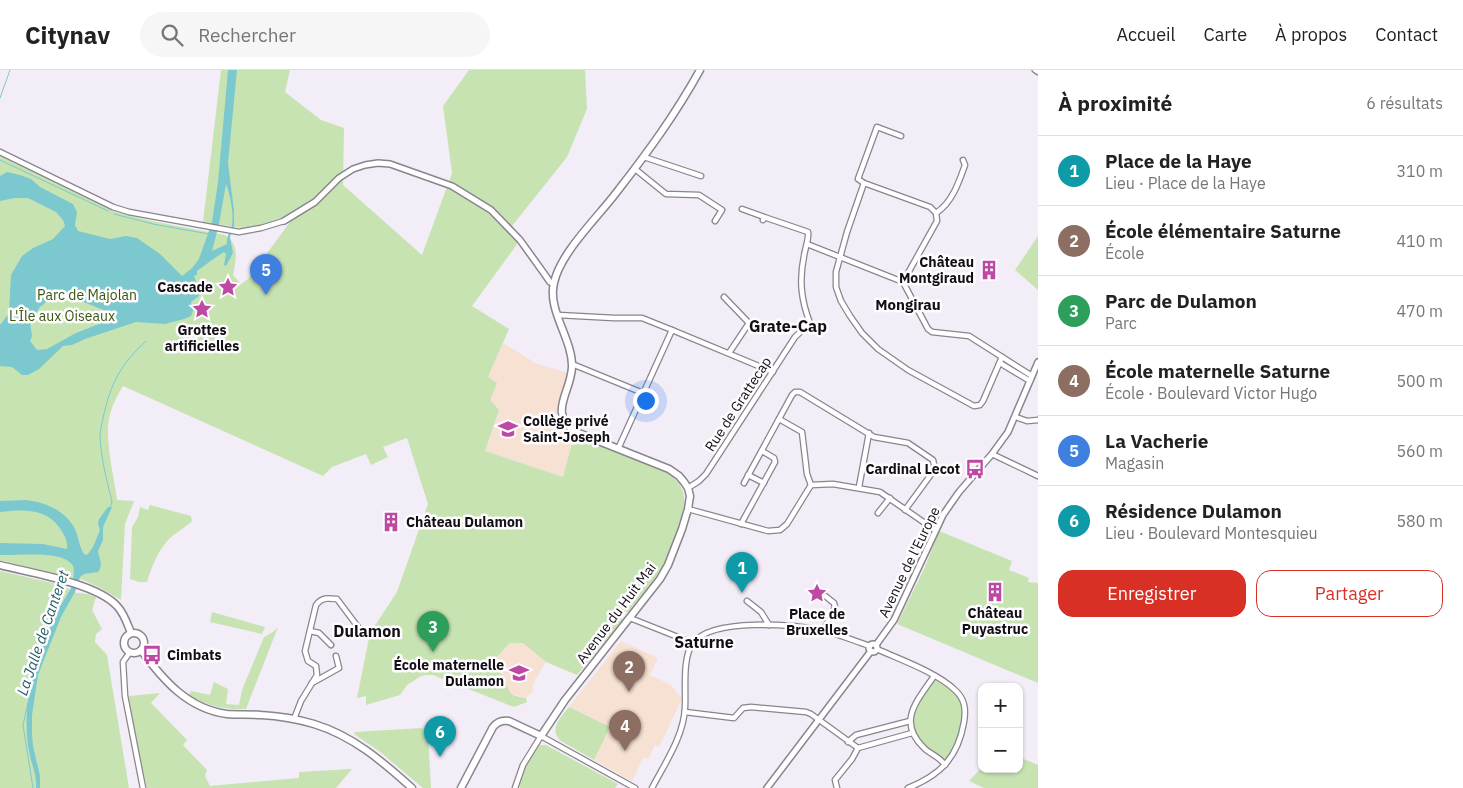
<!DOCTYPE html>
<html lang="fr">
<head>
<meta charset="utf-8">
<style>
	:root { --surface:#fff; --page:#f6f6f6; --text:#222; --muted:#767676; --line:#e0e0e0; --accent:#d93025 }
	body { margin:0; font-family:"IBM Plex Sans",sans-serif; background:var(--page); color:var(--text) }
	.controls { position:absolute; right:15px; bottom:15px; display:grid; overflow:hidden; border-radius:10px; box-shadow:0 1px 4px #0004 }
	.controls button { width:45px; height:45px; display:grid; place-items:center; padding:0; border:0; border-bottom:1px solid var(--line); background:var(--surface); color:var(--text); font:25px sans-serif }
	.you { position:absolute; left:645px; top:330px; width:18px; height:18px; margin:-12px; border:4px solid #fff; border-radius:50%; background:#1a73e8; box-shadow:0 0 0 8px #1a73e833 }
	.badge { display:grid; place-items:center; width:32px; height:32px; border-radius:50%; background:var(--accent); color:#fff; font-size:16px; font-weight:700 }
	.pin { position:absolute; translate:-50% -41px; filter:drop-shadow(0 1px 2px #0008) }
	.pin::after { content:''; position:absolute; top:26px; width:18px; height:15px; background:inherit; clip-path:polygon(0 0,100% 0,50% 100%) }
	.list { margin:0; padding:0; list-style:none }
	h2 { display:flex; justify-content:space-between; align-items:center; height:65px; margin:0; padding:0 20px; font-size:21px }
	h2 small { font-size:16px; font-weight:400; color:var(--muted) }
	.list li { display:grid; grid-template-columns:32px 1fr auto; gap:15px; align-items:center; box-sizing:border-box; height:70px; padding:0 20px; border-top:1px solid var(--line) }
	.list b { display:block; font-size:19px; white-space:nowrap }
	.list p { margin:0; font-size:16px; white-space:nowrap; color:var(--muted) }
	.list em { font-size:16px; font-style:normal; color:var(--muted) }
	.actions { display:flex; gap:10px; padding:15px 20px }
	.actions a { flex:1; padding:11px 0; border:1px solid var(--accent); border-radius:15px; text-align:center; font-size:18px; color:var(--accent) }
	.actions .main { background:var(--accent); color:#fff }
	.icon { flex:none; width:28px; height:28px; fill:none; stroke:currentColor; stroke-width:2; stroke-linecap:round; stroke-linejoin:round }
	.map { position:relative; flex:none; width:1038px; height:718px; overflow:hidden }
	header { display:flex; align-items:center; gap:30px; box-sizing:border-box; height:70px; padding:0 25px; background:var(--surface); border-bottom:1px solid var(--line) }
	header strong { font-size:24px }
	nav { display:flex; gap:28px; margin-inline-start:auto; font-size:18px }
	.search { width:350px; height:45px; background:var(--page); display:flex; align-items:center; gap:12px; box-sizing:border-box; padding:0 18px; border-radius:28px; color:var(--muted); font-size:19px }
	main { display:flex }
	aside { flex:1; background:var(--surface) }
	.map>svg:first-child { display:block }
</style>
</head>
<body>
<header>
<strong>Citynav</strong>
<div class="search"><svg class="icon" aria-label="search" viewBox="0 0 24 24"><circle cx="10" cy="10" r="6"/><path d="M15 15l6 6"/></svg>Rechercher</div>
<nav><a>Accueil</a><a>Carte</a><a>À propos</a><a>Contact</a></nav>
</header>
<main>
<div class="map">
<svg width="1038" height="718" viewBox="0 0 1038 718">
	<rect width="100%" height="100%" fill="#f3edf8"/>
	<g fill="#f6e1d3">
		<polygon points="503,273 537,294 569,303 554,351 561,354 560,359 574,366 563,407 485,381 499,341 490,330 488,307"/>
		<polygon points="621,571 658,588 650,605 671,615 682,629 659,677 655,675 648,689 643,688 632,711 594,690 610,657 569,637"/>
		<polygon points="510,573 523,573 546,592 533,614 533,621 526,628 511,624 506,616 504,610 492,592"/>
	</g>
	<g fill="#c8e3b2">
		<path d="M221 0H290L285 22 321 50 344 58 343 115 422 185 452 103 443 36 469 0H585L587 39 567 87 508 161 518 173 472 236 509 259 488 307 497 313 490 330 499 340 485 381 563 407 574 366 662 400C692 416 686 435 676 463 672 476 667 490 659 502 650 516 638 529 628 542H622L619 546 622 549 621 552 577 605 546 592 523 573H510L492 592C496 597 501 603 504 609 511 623 507 625 526 628L527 632 514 637 433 605H425L421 606 407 615 400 625 366 635V626L357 628 370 563 397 522 428 434 407 368 383 377 388 387 371 395 366 384 332 397 323 406 123 316C117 326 111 337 109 349 105 371 114 407 117 430L134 431 125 454 121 530 102 519 81 509 79 510 0 490V85L116 142 156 152 225 165C240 175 236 189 233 205L241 214 248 209 290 152 284 147 260 155 243 158 203 152Z"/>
		<polygon points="1038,166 1038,220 1015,200"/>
		<path d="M150 435 191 446 192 451C186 457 177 462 170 468 158 480 152 496 147 512H139L130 509 132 457 138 447 140 437 148 440Z"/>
		<polygon points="939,461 1012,491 1009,500 1029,508 1028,512 1038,513 1038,613 897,554 925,497"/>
		<polygon points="0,501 61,515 77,523 88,524 96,527 92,540 102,559 96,564 95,572 107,585 129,718 0,718"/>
		<polygon points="212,542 265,557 262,564 210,552"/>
		<path d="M278 557 246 639C225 640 207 636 189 625L191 621 210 625 214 612 228 619 226 634 239 635 242 620 264 567 273 562Z"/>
		<path d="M936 609C975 630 966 657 947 690 938 687 931 681 924 675 899 653 919 632 933 610Z"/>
		<polygon points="160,623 151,633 187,670 183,675 207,700 205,706 210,716 299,708 299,702 352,699 336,718 147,718 130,643 129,626"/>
		<path d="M569 637 610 657 594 690 561 671C548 659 561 647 569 637Z"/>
		<polygon points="421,658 426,660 428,665 431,718 423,718 379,681 354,664 355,662"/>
		<polygon points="537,675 546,675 618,714 615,718 520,718 519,716 524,699"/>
		<polygon points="1019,687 1038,695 1038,718 984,718 969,711 982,697 982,699 1019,699"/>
	</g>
	<g fill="#7cc8cf" fill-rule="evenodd">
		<path d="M228 0H237L228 93 234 140V156L230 167 233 183 226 196 224 195 226 184 224 182C214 188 206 195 197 201V205L194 206 200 223 199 226 191 232 193 241 191 246 184 249 165 254 136 252 85 269 72 275 63 276 39 299 28 305H22L12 297 0 296V255L9 243 11 205 22 186 33 178 53 169 65 156 63 150 56 142 28 128H15L0 131V106L7 102 20 105 31 109 40 117 73 134 77 142 75 155 78 161 110 169 126 166 137 168 160 184 182 206 192 198 199 189 212 152 218 112ZM226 114C230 124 234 144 232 155 231 162 226 166 227 174L212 181 219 154ZM58 224 66 225 106 241 110 246 104 252 76 263 47 279 37 280 30 271 32 266 30 252 40 237 45 233 51 225Z"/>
		<path d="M25 430C45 432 65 440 75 459 79 468 79 478 85 485L88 484 93 477 100 460 98 454 99 449 108 437H112L103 457V470L98 481C99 489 104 494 98 502L84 504 80 507 75 522 61 547 38 605 32 645V664L33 676 40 706V718H36C37 704 31 694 29 681 24 653 27 622 36 595 42 577 49 559 57 542 61 533 69 524 72 515 73 511 75 500 73 496 64 479 16 486 0 485V473L43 474 67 479C68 472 65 466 61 460 48 438 23 439 0 442V431Z"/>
	</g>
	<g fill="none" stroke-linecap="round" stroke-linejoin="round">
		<g stroke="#7cc8cf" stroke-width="1">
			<polyline points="0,28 10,0"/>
			<polyline points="0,90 108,141"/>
			<polyline points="114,144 153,154 209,164"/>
			<path d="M110 438 112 432C107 411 101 389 100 367 100 361 102 354 103 348 111 313 120 295 146 271"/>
			<polyline points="28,633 23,655 33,718"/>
		</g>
		<defs>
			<g id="minor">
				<polyline points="1035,0 1038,2"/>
				<polyline points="0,82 113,137 129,142 239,162 261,158 284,151"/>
				<polyline points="644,87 701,106"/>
				<polyline points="635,99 666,124 699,125 722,140 715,151"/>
				<polyline points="864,113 858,109 877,57 901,66"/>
				<polyline points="742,139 764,147"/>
				<path d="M936 143C952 133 959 112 965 95L963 90"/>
				<polyline points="807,174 903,212 928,259 932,262 969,266 1032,306"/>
				<polyline points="903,212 937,151 936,143 930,137 864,113 847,162 836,202 836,217 841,231 850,246 862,263 878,279 908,300 974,336 980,335 983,331 1002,287"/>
				<polyline points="724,227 749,253 729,283"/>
				<polyline points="558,245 614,248 642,248 672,260 618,379"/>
				<polyline points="672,260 773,302"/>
				<polyline points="1000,293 1030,311"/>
				<polyline points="572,294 643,323"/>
				<polyline points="1016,347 1027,351 1038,350"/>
				<polyline points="779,349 802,362 807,404 811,415"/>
				<polyline points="992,384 1038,406"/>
				<polyline points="748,405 764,413"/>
				<polyline points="744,413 792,325 795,322 800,322 874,367 908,373 933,390 935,399 905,440"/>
				<polyline points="811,415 833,414 880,422 935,460"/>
				<polyline points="859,417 869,363"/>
				<path d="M688 418 699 411 706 404 795 267 810 253C801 230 799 210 804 186 805 178 809 170 808 162L764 147 763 150"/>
				<polyline points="688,439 768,461 780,460 787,454 811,415"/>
				<polyline points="878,443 890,428"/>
				<polyline points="741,454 775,392 774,388 762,381"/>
				<polyline points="747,531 761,542 769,555"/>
				<polyline points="630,548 693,573"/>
				<polyline points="310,561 319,563 331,575"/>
				<polyline points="823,561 835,537 834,533 824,525"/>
				<path d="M877 579C901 590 936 602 955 620 965 629 966 639 964 652 958 687 941 705 908 718"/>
				<polyline points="130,582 123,592 125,626 143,718"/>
				<path d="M934 606C918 630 896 651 924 678 930 684 940 687 945 695"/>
				<polyline points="312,613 339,598 336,586"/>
				<polyline points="685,642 734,648 743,638 751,637 806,642 811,644 858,678 912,663"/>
				<path d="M294 649 301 631 317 605 316 596 308 591 305 581 316 535C322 527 328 528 337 529L358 557"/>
				<polyline points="848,672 856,665 910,651"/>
				<polyline points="515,718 523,695 541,666 635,718"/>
				<path d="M652 718C665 693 684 666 685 637 686 620 682 587 693 573 713 547 794 555 822 560 839 564 854 571 870 576"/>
				<polyline points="837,718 835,710 852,689 858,678"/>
			</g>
			<g id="tertiary">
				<polyline points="284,151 315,132 339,108 353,99 365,95 378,93 390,94 452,116 491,140 520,170 543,202 550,212 554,213"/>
				<circle cx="873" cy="578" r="4"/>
				<polyline points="876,575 894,550 902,533 943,445 959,422 992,384 1008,362 1038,292"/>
				<polyline points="767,718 871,581"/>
			</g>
			<g id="secondary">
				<path d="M0 495C31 503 96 513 117 536 124 543 127 553 131 563"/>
				<circle cx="134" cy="573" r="10"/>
				<path d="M141 580C163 610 188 639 227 644 238 645 250 644 261 645 279 646 297 649 314 654 353 666 382 691 412 718"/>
				<path d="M461 718 493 657C497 652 503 650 509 651L541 666 565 630 660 509 668 495 682 459 688 439 690 426 688 418 684 412 679 406 669 399 576 362C547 343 571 323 572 297 573 270 547 240 554 213 560 183 598 147 616 123 648 82 675 45 700 0"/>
			</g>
		</defs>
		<use href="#minor" stroke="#89848e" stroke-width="7"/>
		<use href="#tertiary" stroke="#89848e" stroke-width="8"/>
		<use href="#secondary" stroke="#89848e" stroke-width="9"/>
		<use href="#minor" stroke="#fff" stroke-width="4.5"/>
		<use href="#tertiary" stroke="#fff" stroke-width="5"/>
		<use href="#secondary" stroke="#fff" stroke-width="6"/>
	</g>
	<defs>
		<symbol id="building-bare" viewBox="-9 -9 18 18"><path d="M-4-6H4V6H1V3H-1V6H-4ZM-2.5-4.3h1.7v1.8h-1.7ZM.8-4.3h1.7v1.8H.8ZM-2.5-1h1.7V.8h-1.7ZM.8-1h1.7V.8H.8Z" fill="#bd49a2" stroke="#fefcff" stroke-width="2.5" paint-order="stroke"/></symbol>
		<symbol id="sight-bare" viewBox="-9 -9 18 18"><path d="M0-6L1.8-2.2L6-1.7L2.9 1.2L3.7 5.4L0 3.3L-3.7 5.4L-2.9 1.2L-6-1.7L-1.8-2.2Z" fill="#bd49a2" stroke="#fefcff" stroke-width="2.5" paint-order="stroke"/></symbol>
		<symbol id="school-bare" viewBox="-9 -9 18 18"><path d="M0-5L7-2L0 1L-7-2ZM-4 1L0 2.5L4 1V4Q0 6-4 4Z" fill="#bd49a2" stroke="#fefcff" stroke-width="2.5" paint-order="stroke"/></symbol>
		<symbol id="bus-bare" viewBox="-9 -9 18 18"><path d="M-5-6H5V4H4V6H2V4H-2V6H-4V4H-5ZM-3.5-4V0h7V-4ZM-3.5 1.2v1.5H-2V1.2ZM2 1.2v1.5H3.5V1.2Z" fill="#bd49a2" stroke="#fefcff" stroke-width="2.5" paint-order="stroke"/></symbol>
	</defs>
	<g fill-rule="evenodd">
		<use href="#building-bare" x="975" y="186" width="28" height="28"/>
		<use href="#sight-bare" x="214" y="203" width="28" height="28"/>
		<use href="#sight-bare" x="188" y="225" width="28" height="28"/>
		<use href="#school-bare" x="494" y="345" width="28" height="28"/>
		<use href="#bus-bare" x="961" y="385" width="28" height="28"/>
		<use href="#building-bare" x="377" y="438" width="28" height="28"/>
		<use href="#building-bare" x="981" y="508" width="28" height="28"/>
		<use href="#sight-bare" x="803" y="509" width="28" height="28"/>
		<use href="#bus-bare" x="138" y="571" width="28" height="28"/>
		<use href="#school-bare" x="505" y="589" width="28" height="28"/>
	</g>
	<g text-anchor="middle" stroke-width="5" stroke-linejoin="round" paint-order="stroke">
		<g font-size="14" font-weight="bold" fill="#110f13" stroke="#fefcff" text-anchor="end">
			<text x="974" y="197">Château<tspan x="974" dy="16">Montgiraud</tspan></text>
			<text x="213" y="222">Cascade</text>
			<text x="202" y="265" text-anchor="middle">Grottes<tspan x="202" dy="16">artificielles</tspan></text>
			<text x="523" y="356" text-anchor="start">Collège privé<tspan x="523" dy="16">Saint-Joseph</tspan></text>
			<text x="960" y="404">Cardinal Lecot</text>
			<text x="406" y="457" text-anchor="start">Château Dulamon</text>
			<text x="995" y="548" text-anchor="middle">Château<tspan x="995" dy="16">Puyastruc</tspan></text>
			<text x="817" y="549" text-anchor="middle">Place de<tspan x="817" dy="16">Bruxelles</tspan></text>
			<text x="167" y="590" text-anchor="start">Cimbats</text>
			<text x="504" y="600">École maternelle<tspan x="504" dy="16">Dulamon</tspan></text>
		</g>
		<g font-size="14" fill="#37570c" stroke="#fefcff">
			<text x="87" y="230">Parc de Majolan</text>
			<text x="62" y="251">L'Île aux Oiseaux</text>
		</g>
		<g font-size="14" fill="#110f13" stroke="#fefcff">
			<text transform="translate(738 334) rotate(-57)" y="5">Rue de Grattecap</text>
			<text transform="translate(909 492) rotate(-64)" y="5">Avenue de l'Europe</text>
			<text transform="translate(616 543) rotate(-53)" y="5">Avenue du Huit Mai</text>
		</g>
		<g font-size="15" font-weight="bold" fill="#110f13" stroke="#fefcff">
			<text x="908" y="240">Mongirau</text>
		</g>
		<g font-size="15" font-style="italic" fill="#1e5e64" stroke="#fefcff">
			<text transform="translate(43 563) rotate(-71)" y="5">La Jalle de Canteret</text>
		</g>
		<g font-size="16" font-weight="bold" fill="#110f13" stroke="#fefcff">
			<text x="788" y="262">Grate-Cap</text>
			<text x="367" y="567">Dulamon</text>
			<text x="704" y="578">Saturne</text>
		</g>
	</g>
</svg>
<div class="controls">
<button>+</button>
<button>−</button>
</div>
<div class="you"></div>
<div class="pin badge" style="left:742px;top:523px;background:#0f9aa8">1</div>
<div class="pin badge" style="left:629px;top:622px;background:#8d6e63">2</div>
<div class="pin badge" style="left:433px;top:582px;background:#2e9e5b">3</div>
<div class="pin badge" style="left:625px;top:681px;background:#8d6e63">4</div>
<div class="pin badge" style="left:266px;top:225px;background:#3f7fe0">5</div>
<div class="pin badge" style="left:440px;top:687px;background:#0f9aa8">6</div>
</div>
<aside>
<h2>À proximité<small>6 résultats</small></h2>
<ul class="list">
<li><span class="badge" style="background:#0f9aa8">1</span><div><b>Place de la Haye</b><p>Lieu · Place de la Haye</p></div><em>310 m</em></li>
<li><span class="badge" style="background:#8d6e63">2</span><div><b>École élémentaire Saturne</b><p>École</p></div><em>410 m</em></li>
<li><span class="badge" style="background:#2e9e5b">3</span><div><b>Parc de Dulamon</b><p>Parc</p></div><em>470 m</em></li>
<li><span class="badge" style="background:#8d6e63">4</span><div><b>École maternelle Saturne</b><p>École · Boulevard Victor Hugo</p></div><em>500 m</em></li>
<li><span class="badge" style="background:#3f7fe0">5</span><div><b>La Vacherie</b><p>Magasin</p></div><em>560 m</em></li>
<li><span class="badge" style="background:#0f9aa8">6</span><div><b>Résidence Dulamon</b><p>Lieu · Boulevard Montesquieu</p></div><em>580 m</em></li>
</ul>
<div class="actions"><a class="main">Enregistrer</a><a>Partager</a></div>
</aside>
</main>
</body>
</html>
